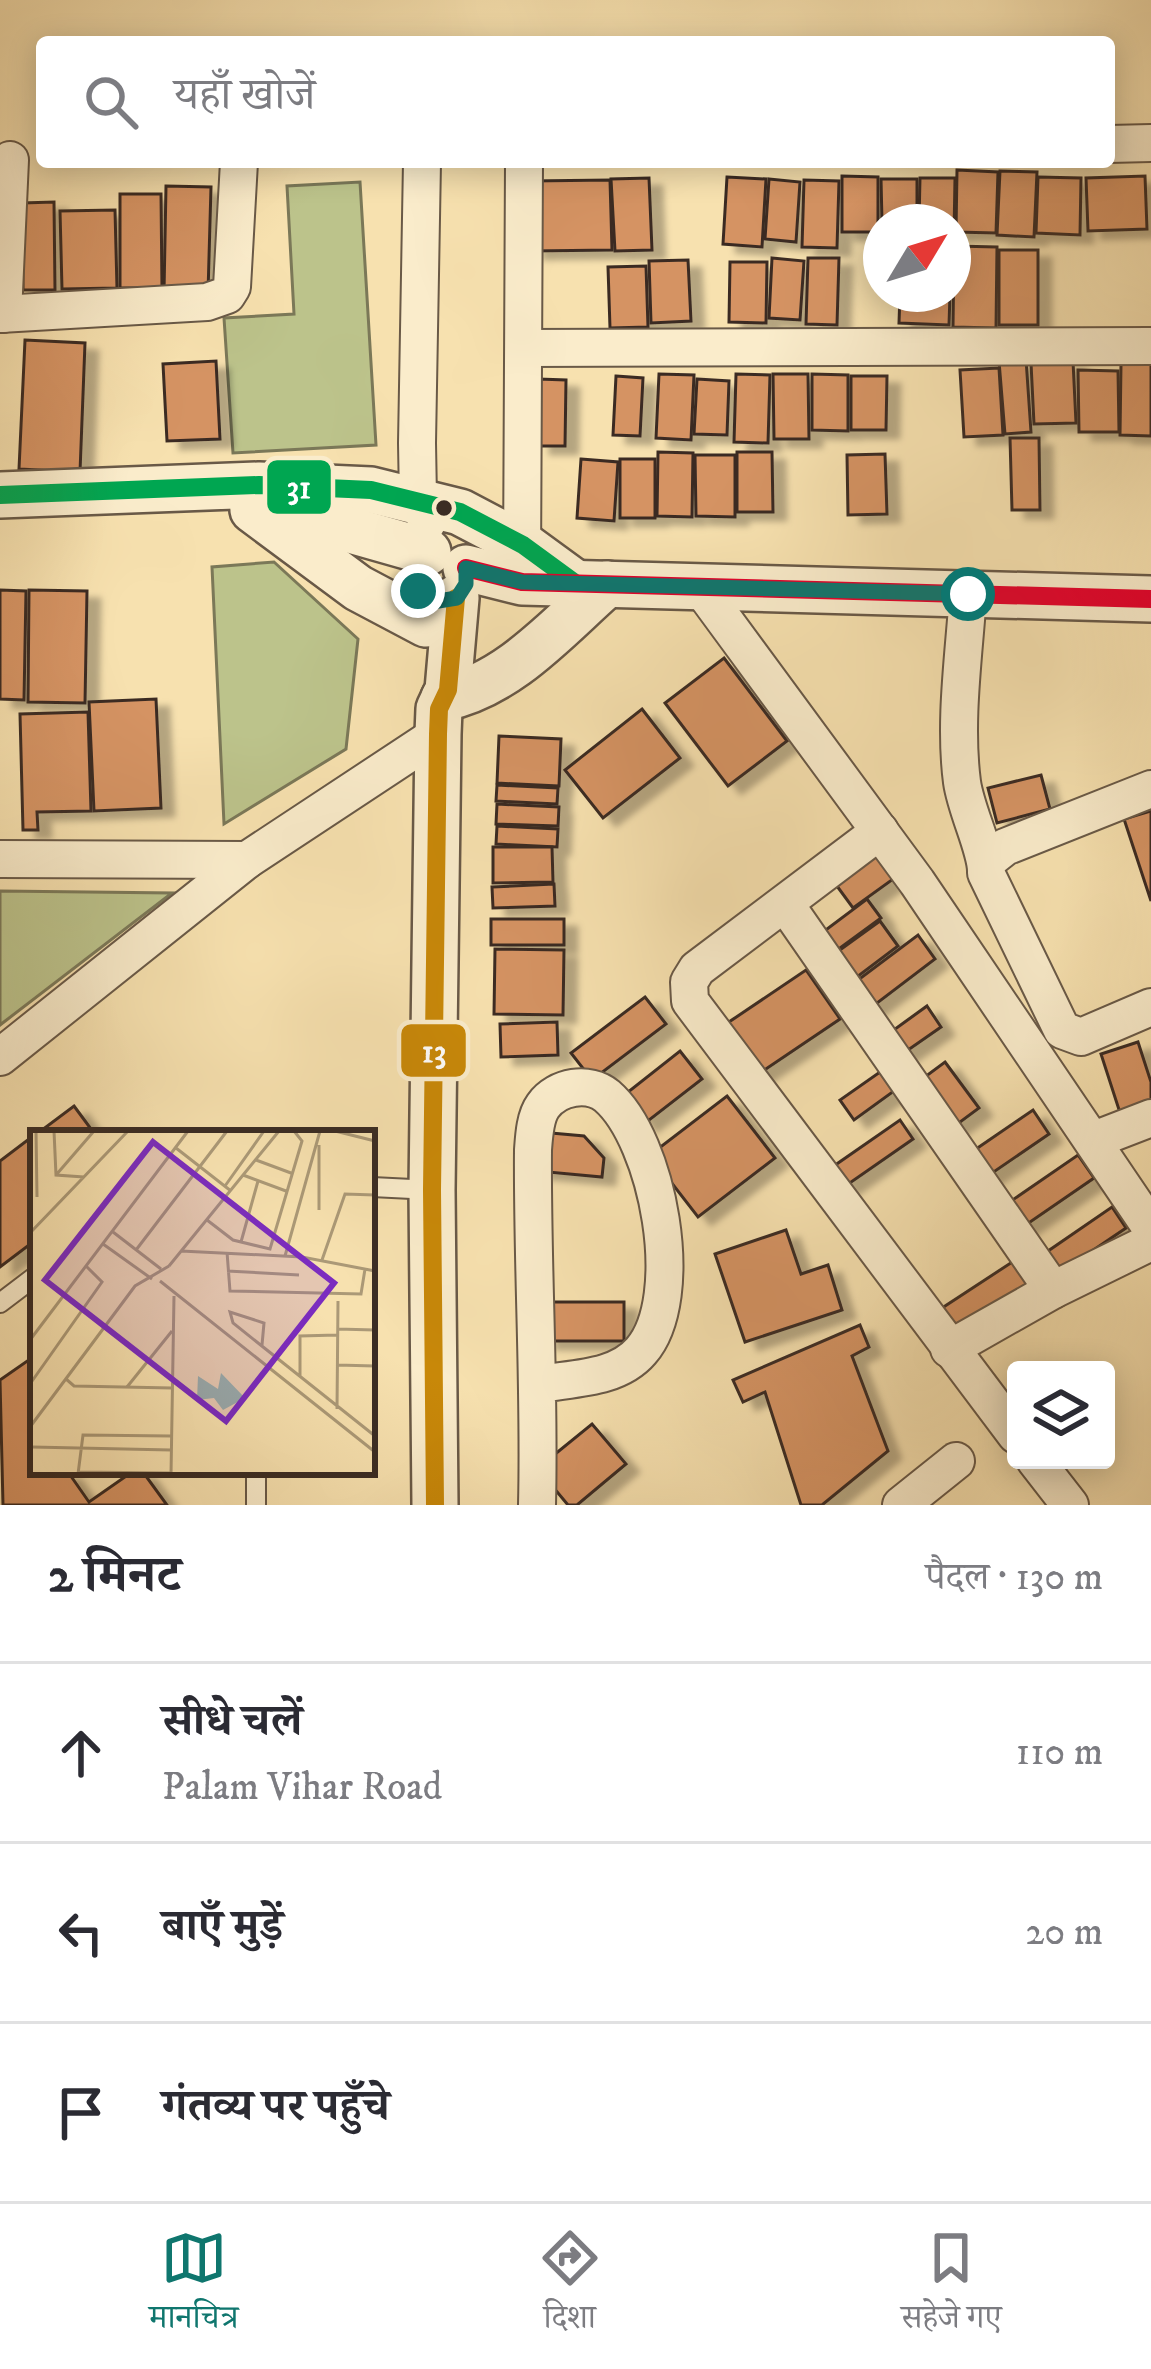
<!DOCTYPE html>
<html lang="hi">
<head>
<meta charset="utf-8">
<style>
	:root { --surface:#fff; --page:#f7f7f7; --text:#2b2b33; --muted:#7c7c81; --line:#e1e1e2; --accent:#0f766e }
	body { margin:0; font-family:"IM FELL DW Pica","Noto Serif Devanagari",serif; background:var(--page); color:var(--text) }
	.controls { position:absolute; right:36px; bottom:36px; display:grid; overflow:hidden; border-radius:12px; box-shadow:0 6px 30px #0003 }
	.controls button { width:108px; height:108px; display:grid; place-items:center; padding:0; border:0; border-bottom:3px solid var(--line); background:var(--surface); color:var(--text); font:60px sans-serif }
	.compass { position:absolute; left:863px; top:204px; width:108px; height:108px; border-radius:50%; background:var(--surface); box-shadow:0 6px 30px #0003; rotate:52deg }
	.stop { position:absolute; width:36px; height:36px; margin:-27px; border:9px solid #0f766e; border-radius:50%; background:#fff }
	.stop.end { background:#0f766e; border-color:#fff; box-shadow:0 3px 12px #0008 }
	.list { margin:0; padding:0; list-style:none }
	h2 { display:flex; justify-content:space-between; align-items:center; height:156px; margin:0; padding:0 48px; font-size:51px }
	h2 small { font-size:39px; font-weight:400; color:var(--muted) }
	.list li { display:grid; grid-template-columns:78px 1fr auto; gap:36px; align-items:center; box-sizing:border-box; height:180px; padding:0 48px; border-top:3px solid var(--line) }
	.list b { display:block; font-size:45px; white-space:nowrap }
	.list p { margin:0; font-size:39px; white-space:nowrap; color:var(--muted) }
	.list em { font-size:39px; font-style:normal; color:var(--muted) }
	.icon { flex:none; width:66px; height:66px; fill:none; stroke:currentColor; stroke-width:2; stroke-linecap:round; stroke-linejoin:round }
	.map { position:relative; flex:none; width:1151px; height:1505px; overflow:hidden }
	.search { position:absolute; background:var(--surface); box-shadow:0 6px 30px #0003; left:36px; right:36px; top:36px; height:132px; display:flex; align-items:center; gap:30px; box-sizing:border-box; padding:0 42px; border-radius:12px; color:var(--muted); font-size:45px }
	.sheet { height:696px; background:var(--surface) }
	nav { display:flex; justify-content:space-around; align-items:center; box-sizing:border-box; height:168px; border-top:3px solid var(--line); background:var(--surface); font-size:33px; color:var(--muted) }
	nav a { display:grid; justify-items:center; gap:6px }
	nav .on { color:var(--accent) }
	.map>svg:first-child { display:block }
</style>
</head>
<body>
<div class="map">
<svg width="1151" height="1505" viewBox="0 0 1151 1505">
	<defs>
		<filter id="shadow"><feDropShadow dx="13" dy="8" stdDeviation="3" flood-color="#0004"/></filter>
	</defs>
	<rect width="100%" height="100%" fill="#f7e1af"/>
	<filter id="stains"><feTurbulence type="fractalNoise" baseFrequency=".00167" numOctaves="4"/><feColorMatrix values="0 0 0 0 .2 0 0 0 0 .09 0 0 0 0 .02 0 0 0 .5 -.17"/></filter>
	<radialGradient id="worn" r=".72"><stop offset=".6" stop-color="#630" stop-opacity="0"/><stop offset="1" stop-color="#630" stop-opacity=".3"/></radialGradient>
	<g fill="#bcc38b" stroke="#7b7858" stroke-width="3">
		<polygon points="360,182 376,445 233,453 224,318 294,314 287,186"/>
		<polygon points="274,562 358,639 346,749 224,824 212,567"/>
		<polygon points="0,891 172,893 0,1025"/>
	</g>
	<g fill="#d59363" stroke="#3a2c24" stroke-width="3" filter="url(#shadow)">
		<polygon points="957,170 998,172 996,233 956,232"/>
		<polygon points="1000,171 1037,172 1034,237 997,235"/>
		<polygon points="842,176 878,177 878,232 842,232"/>
		<polygon points="1145,176 1147,229 1088,231 1086,178"/>
		<polygon points="727,177 766,179 762,247 723,244"/>
		<polygon points="1038,177 1081,178 1080,235 1036,233"/>
		<polygon points="649,178 652,250 615,251 611,179"/>
		<polygon points="920,178 955,178 954,234 953,222 919,222"/>
		<polygon points="769,179 800,182 796,242 765,239"/>
		<polygon points="881,179 917,179 917,222 882,222"/>
		<polygon points="610,180 612,250 531,251 530,181"/>
		<polygon points="804,180 839,181 837,248 802,247"/>
		<polygon points="166,186 211,187 208,293 164,292"/>
		<polygon points="120,194 161,194 162,288 120,288"/>
		<polygon points="54,202 55,290 23,290 22,203"/>
		<polygon points="115,210 117,288 62,289 60,211"/>
		<polygon points="954,246 997,247 996,328 953,327"/>
		<rect x="999" y="250" width="39" height="75"/>
		<polygon points="772,258 804,261 800,320 769,318"/>
		<polygon points="808,258 839,258 837,325 806,324"/>
		<polygon points="688,260 691,321 651,323 649,261"/>
		<polygon points="730,262 767,262 766,323 729,322"/>
		<polygon points="646,266 648,327 610,328 608,267"/>
		<polygon points="900,294 950,294 949,325 899,323"/>
		<polygon points="25,340 85,343 80,472 19,469"/>
		<polygon points="1026,359 1031,432 1005,434 999,361"/>
		<polygon points="216,361 220,439 167,441 163,364"/>
		<polygon points="1073,361 1076,423 1034,424 1031,363"/>
		<polygon points="1121,364 1151,364 1151,436 1120,435"/>
		<polygon points="999,368 1003,435 964,437 960,370"/>
		<polygon points="1078,370 1118,371 1119,432 1079,432"/>
		<polygon points="659,374 694,375 691,440 656,438"/>
		<polygon points="736,374 770,375 768,443 734,442"/>
		<polygon points="773,374 808,374 809,439 774,439"/>
		<polygon points="812,374 848,375 848,431 812,430"/>
		<polygon points="616,376 643,378 640,436 613,435"/>
		<polygon points="851,376 887,376 886,430 851,430"/>
		<polygon points="538,379 566,380 565,446 537,446"/>
		<polygon points="697,379 729,381 727,435 694,434"/>
		<polygon points="1010,438 1039,438 1040,510 1012,510"/>
		<polygon points="658,452 693,453 692,517 657,516"/>
		<polygon points="737,452 772,452 773,512 737,512"/>
		<polygon points="885,454 887,514 848,515 847,455"/>
		<polygon points="695,455 735,455 735,517 696,516"/>
		<polygon points="581,459 618,462 614,521 577,518"/>
		<rect x="620" y="459" width="35" height="59"/>
		<polygon points="0,590 26,591 24,700 0,699"/>
		<polygon points="29,590 87,591 85,703 28,702"/>
		<polygon points="724,658 787,741 728,786 665,703"/>
		<polygon points="156,699 161,808 94,811 89,702"/>
		<polygon points="642,709 680,758 603,818 565,770"/>
		<polygon points="88,712 91,811 37,812 38,830 23,830 20,714"/>
		<polygon points="499,736 561,739 559,786 497,783"/>
		<polygon points="1041,775 1050,809 997,823 988,788"/>
		<polygon points="497,785 558,788 557,804 496,801"/>
		<polygon points="497,804 559,807 558,826 496,824"/>
		<polygon points="1151,811 1151,901 1124,819"/>
		<polygon points="497,826 558,829 557,847 496,844"/>
		<polygon points="493,847 552,847 553,882 493,883"/>
		<polygon points="877,851 896,877 853,908 834,882"/>
		<polygon points="554,884 555,906 493,908 492,887"/>
		<polygon points="867,899 881,918 825,959 811,941"/>
		<rect x="491" y="919" width="73" height="26"/>
		<polygon points="880,921 898,946 845,986 826,960"/>
		<polygon points="918,935 935,959 864,1013 846,989"/>
		<polygon points="495,949 564,950 563,1015 494,1014"/>
		<polygon points="806,970 840,1019 757,1075 723,1026"/>
		<polygon points="645,997 666,1024 592,1080 571,1053"/>
		<polygon points="927,1006 941,1027 898,1057 884,1037"/>
		<polygon points="557,1022 558,1055 501,1057 500,1024"/>
		<polygon points="1138,1042 1151,1082 1151,1110 1122,1119 1101,1054"/>
		<polygon points="680,1051 702,1079 644,1124 623,1096"/>
		<polygon points="945,1062 979,1108 948,1131 914,1085"/>
		<polygon points="880,1072 894,1091 854,1120 840,1100"/>
		<polygon points="727,1096 775,1158 698,1217 650,1155"/>
		<polygon points="74,1106 94,1133 38,1133"/>
		<polygon points="1033,1110 1049,1134 979,1182 963,1158"/>
		<polygon points="900,1120 913,1139 844,1187 831,1168"/>
		<polygon points="540,1132 584,1136 604,1158 602,1177 537,1171"/>
		<polygon points="33,1136 33,1242 0,1267 0,1161"/>
		<polygon points="1078,1155 1094,1178 1017,1231 1001,1208"/>
		<polygon points="1112,1207 1126,1228 1049,1280 1035,1260"/>
		<polygon points="786,1230 801,1274 828,1265 842,1310 745,1342 715,1254"/>
		<polygon points="1026,1253 1042,1277 952,1336 936,1312"/>
		<rect x="543" y="1302" width="81" height="39"/>
		<polygon points="860,1325 869,1347 852,1356 888,1451 822,1505 801,1505 765,1392 743,1402 733,1380"/>
		<polygon points="33,1357 33,1472 68,1472 89,1502 132,1472 143,1472 167,1505 3,1505 0,1380"/>
		<polygon points="592,1424 626,1464 577,1505 568,1505 548,1481 549,1459"/>
	</g>
	<g fill="none" stroke-linecap="round" stroke-linejoin="round">
		<defs>
			<g id="service">
				<polyline points="372,1187 432,1190"/>
				<polyline points="0,1303 33,1278"/>
				<polyline points="256,1472 256,1505"/>
			</g>
			<g id="minor">
				<polyline points="1109,144 1151,143"/>
				<polyline points="422,162 417,443 418,499 427,523"/>
				<polyline points="0,314 207,302 227,295 232,287 239,162"/>
				<polyline points="3,314 10,160"/>
				<polyline points="524,348 1151,346"/>
				<polyline points="522,566 524,162"/>
				<polyline points="700,587 917,882 1151,1228"/>
				<path d="M968 594C964 655 954 721 962 782 966 811 987 851 986 873L1062 1030 1081 1037 1151 1007"/>
				<polyline points="880,831 697,969 689,982 690,1001 1016,1435"/>
				<polyline points="0,859 247,860"/>
				<polyline points="986,862 1005,847 1151,789"/>
				<polyline points="786,905 1053,1290"/>
				<polyline points="0,1057 247,860 438,734"/>
				<polyline points="1094,1140 1151,1118"/>
				<polyline points="949,1349 1053,1290 1151,1242"/>
				<polyline points="1035,1460 1070,1505"/>
				<path d="M537 1505C540 1386 532 1268 533 1150 534 1136 535 1117 543 1106 557 1086 589 1081 607 1096 658 1140 688 1297 641 1351 617 1379 574 1378 540 1384"/>
				<polyline points="901,1505 956,1461"/>
			</g>
			<g id="tertiary">
				<polyline points="0,495 259,485 371,490 460,512 523,545 575,583"/>
				<polyline points="252,502 428,552"/>
				<polyline points="253,510 358,588 426,624"/>
				<polyline points="466,568 522,582 1151,599"/>
				<path d="M444 698C510 684 558 627 607 584"/>
				<polyline points="435,1505 432,1190 438,734 439,709 448,690 456,598"/>
			</g>
		</defs>
		<use href="#service" stroke="#695947" stroke-width="22"/>
		<use href="#minor" stroke="#695947" stroke-width="40"/>
		<use href="#tertiary" stroke="#695947" stroke-width="50"/>
		<use href="#service" stroke="#faeccb" stroke-width="18"/>
		<use href="#minor" stroke="#faeccb" stroke-width="36"/>
		<use href="#tertiary" stroke="#faeccb" stroke-width="45"/>
		<defs>
			<polyline id="bus-1" points="0,495 259,485 371,490 460,512 523,545 575,583"/>
			<polyline id="bus-2" points="466,568 522,582 1151,599"/>
			<polyline id="bus-3" points="435,1505 432,1190 438,734 439,709 448,690 456,598"/>
		</defs>
		<use href="#bus-1" stroke="#faeccb" stroke-width="27"/>
		<use href="#bus-2" stroke="#faeccb" stroke-width="27"/>
		<use href="#bus-3" stroke="#faeccb" stroke-width="27"/>
		<use href="#bus-1" stroke="#00a651" stroke-width="18"/>
		<use href="#bus-2" stroke="#e4002b" stroke-width="18"/>
		<use href="#bus-3" stroke="#c88809" stroke-width="18"/>
	</g>
	<g fill="none" stroke-linecap="round" stroke-linejoin="round">
		<polyline stroke="#0f766e" stroke-width="15" points="418,591 432,602 457,598 466,584 466,568 522,582 968,594"/>
	</g>
	<circle fill="#3a2c24" stroke="#faeccb" stroke-width="4.5" cx="444" cy="508" r="10"/>
	<g transform="translate(30 1130)">
		<rect width="345" height="345" fill="#f7e1af"/>
		<path d="M191 243 215 268 193 280 184 268 167 270 168 246 188 259Z" fill="#9ebea8"/>
		<path fill="none" stroke="#ab9977" stroke-width="3" d="M6 1 7 67M24 1 26 45 54 47M305 1 345 11M146 18 201 61M226 30 261 43M26 45 64 1M213 45 256 61M195 56 234 1M289 80V15M177 90 203 110 240 119 272 11 264 1M83 102 131 139M0 103 98 1M211 112 228 51M73 114 122 149M106 120 197 1M151 121 272 127 345 141M197 122 200 161 331 164 335 139M255 126 290 1M292 130 315 64 345 65M139 136 249 1M197 141 269 145M130 151 345 322M307 199 345 200M0 210 158 1M232 215 234 193 200 182 203 193 345 306M307 235 345 236M270 246V206L307 205M36 249 44 256 142 258M0 254 72 152 56 136M97 257 142 201M307 279 308 171M0 297 105 156 139 136M2 317 141 320M48 342 141 343M48 344 53 305 141 306M141 344 144 166"/>
		<path fill="#7b2cbf" fill-opacity="0.15" stroke="#7b2cbf" stroke-width="6" d="M123 12 304 153 196 291 15 150Z"/>
		<rect width="345" height="345" fill="none" stroke="#3a2c24" stroke-width="6"/>
	</g>
	<g stroke="#faeccb" stroke-width="4.5">
		<rect x="265" y="458" width="68" height="58" rx="12" fill="#00a651"/>
		<rect x="399" y="1022" width="69" height="57" rx="12" fill="#c88809"/>
	</g>
	<g font-size="33" text-anchor="middle" font-weight="bold" fill="#fff">
		<text x="299" y="498">31</text>
		<text x="434" y="1062">13</text>
	</g>
	<rect width="100%" height="100%" filter="url(#stains)"/>
	<rect width="100%" height="100%" fill="url(#worn)"/>
</svg>
<div class="controls">
<button><svg class="icon" aria-label="layers" viewBox="0 0 24 24"><path d="M12 4l9 5-9 5-9-5zM3 14l9 5 9-5"/></svg></button>
</div>
<svg class="compass" viewBox="-18 -18 36 36"><path d="M0-13l5 13h-10z" fill="#e53935"/><path d="M0 13l5-13h-10z" fill="#7c7c81"/></svg>
<div class="stop" style="left:968px;top:594px"></div>
<div class="stop end" style="left:418px;top:591px"></div>
<div class="search"><svg class="icon" aria-label="search" viewBox="0 0 24 24"><circle cx="10" cy="10" r="6"/><path d="M15 15l6 6"/></svg>यहाँ खोजें</div>
</div>
<section class="sheet">
<h2>2 मिनट<small>पैदल · 130 m</small></h2>
<ul class="list">
<li><svg class="icon" aria-label="ahead" viewBox="0 0 24 24"><path d="M12 20V5M6 11l6-6 6 6"/></svg><div><b>सीधे चलें</b><p>Palam Vihar Road</p></div><em>110 m</em></li>
<li><svg class="icon" aria-label="left" viewBox="0 0 24 24"><path d="M17 20v-9H6M10 6l-5 5 5 5"/></svg><div><b>बाएँ मुड़ें</b></div><em>20 m</em></li>
<li><svg class="icon" aria-label="arrive" viewBox="0 0 24 24"><path d="M6 21V4h12l-3 4 3 4H6"/></svg><div><b>गंतव्य पर पहुँचे</b></div></li>
</ul>
</section>
<nav>
<a class="on"><svg class="icon" aria-label="map" viewBox="0 0 24 24"><path d="M3 6l6-2 6 2 6-2v14l-6 2-6-2-6 2zM9 4v14M15 6v14"/></svg>मानचित्र</a>
<a><svg class="icon" aria-label="directions" viewBox="0 0 24 24"><path d="M12 3l9 9-9 9-9-9zM9 14v-3h6M13 9l2 2-2 2"/></svg>दिशा</a>
<a><svg class="icon" aria-label="saved" viewBox="0 0 24 24"><path d="M7 4h10v16l-5-4-5 4z"/></svg>सहेजे गए</a>
</nav>
</body>
</html>
